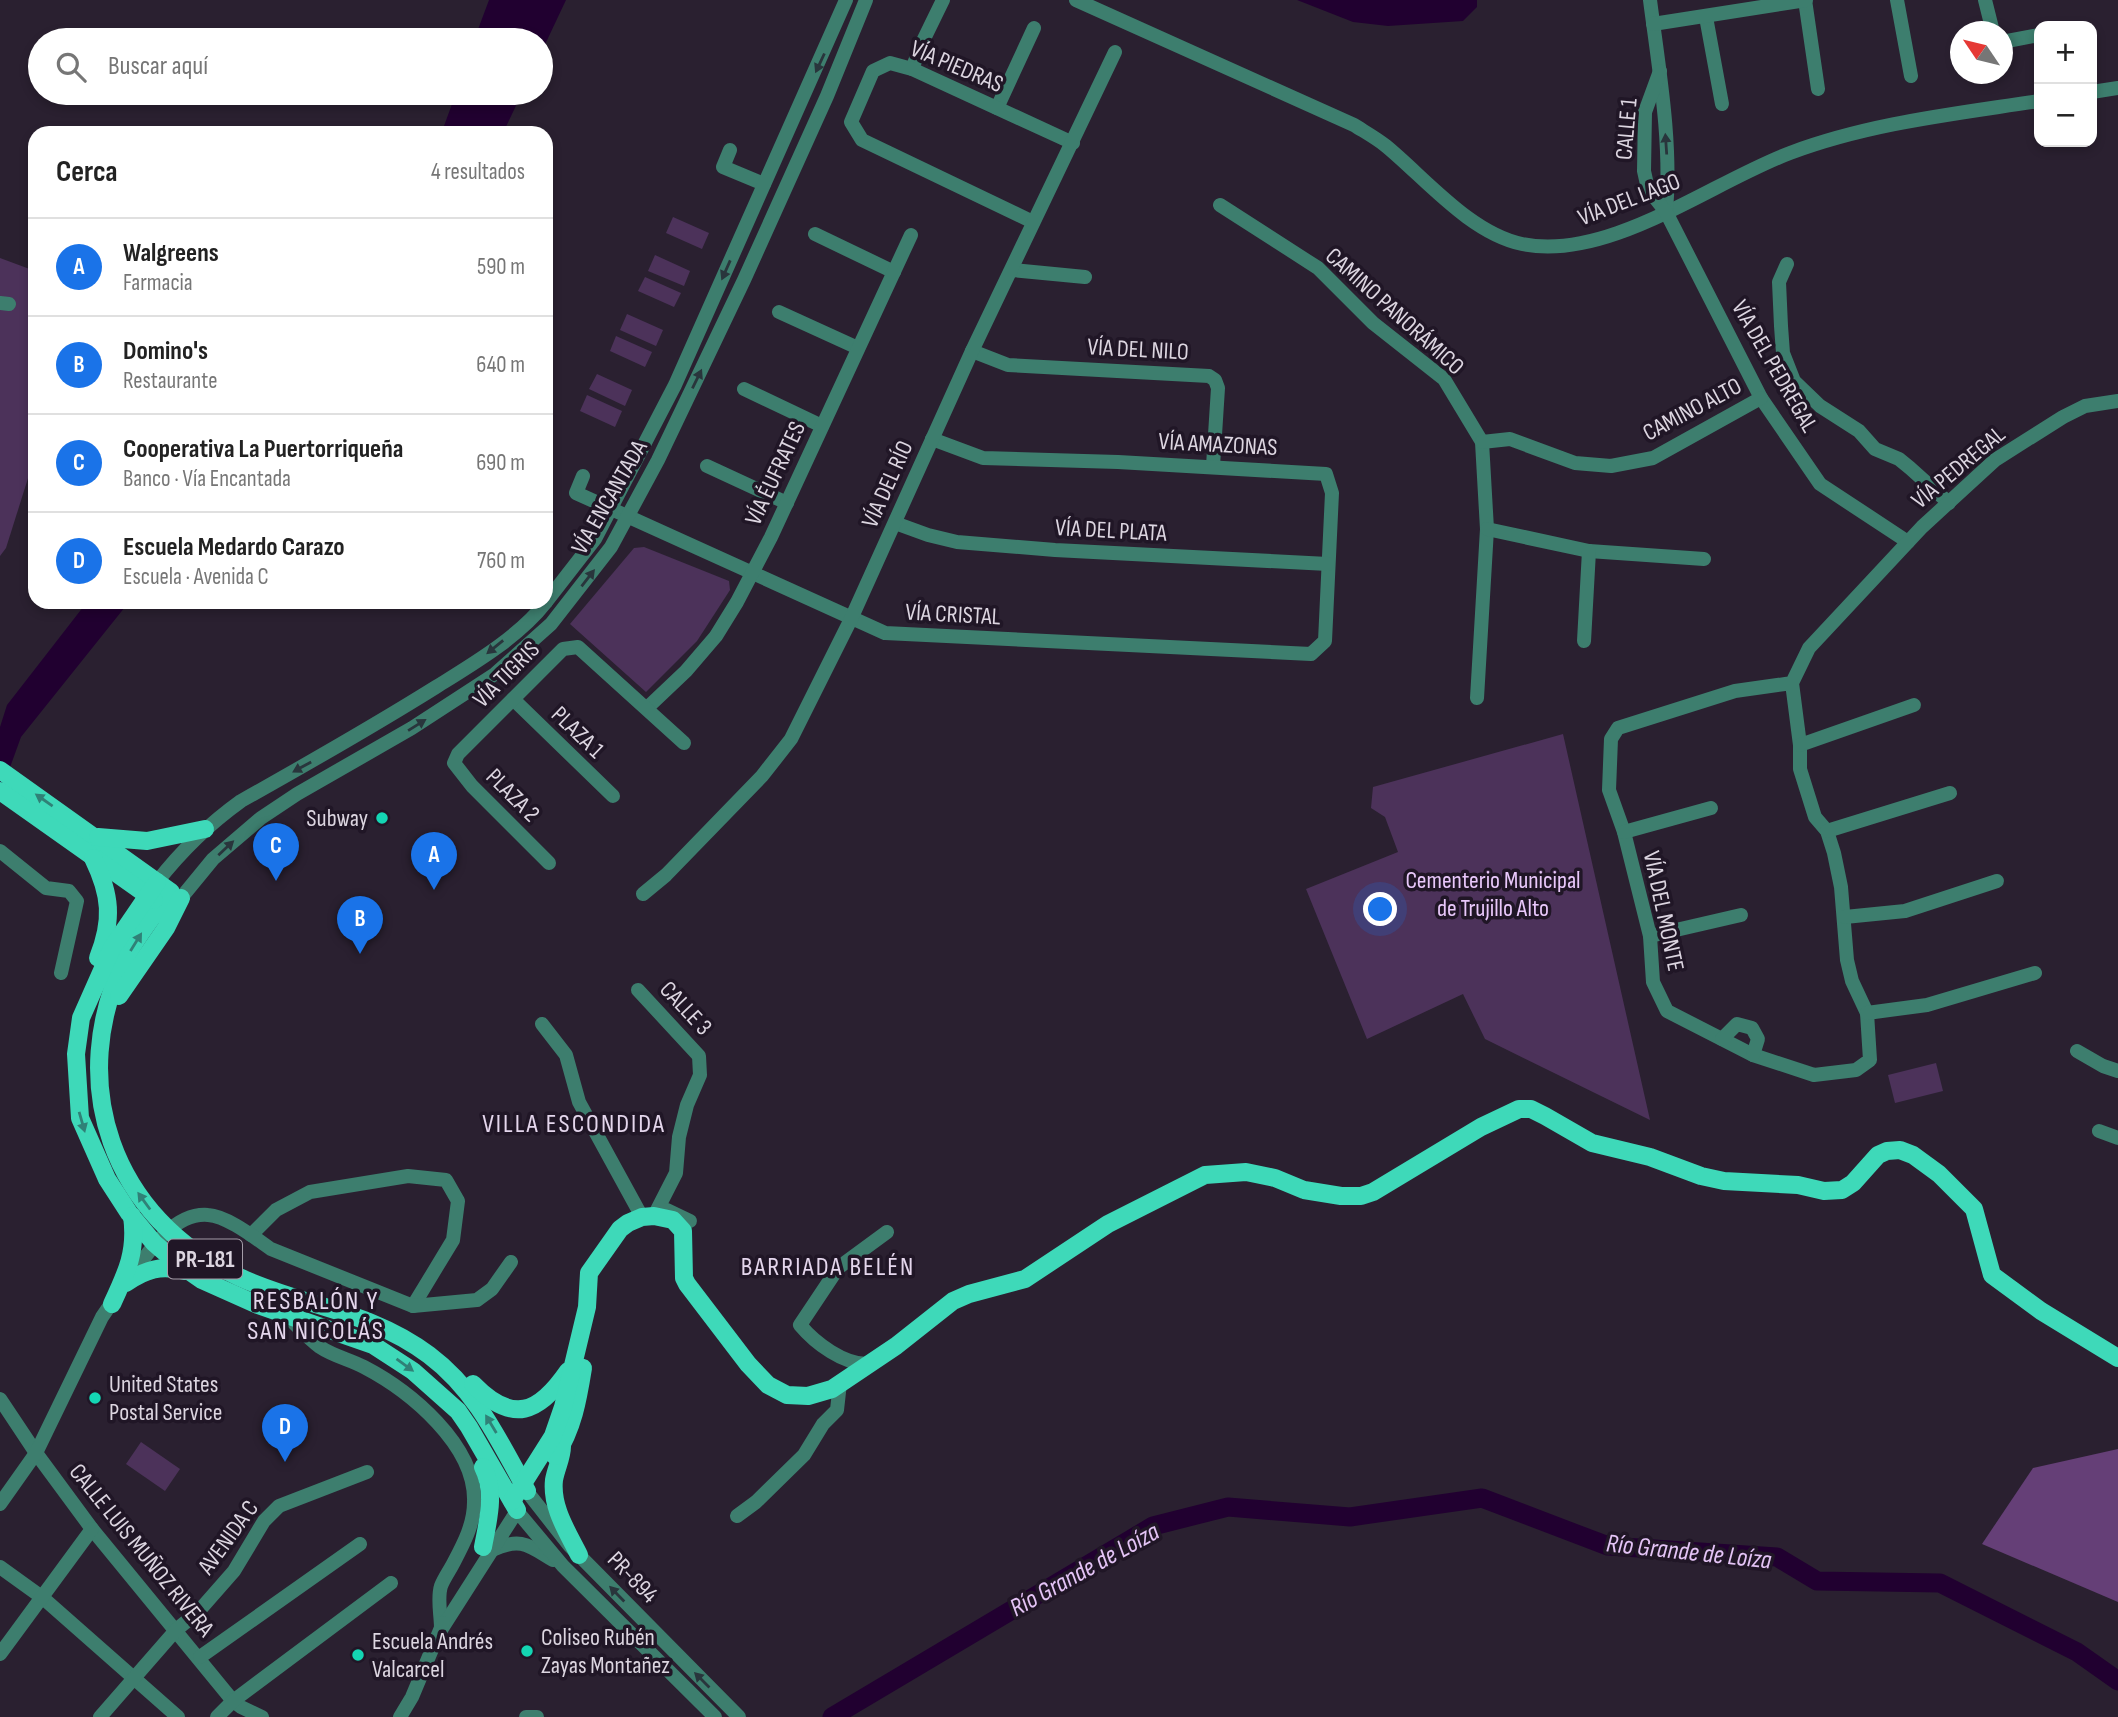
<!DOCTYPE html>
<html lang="es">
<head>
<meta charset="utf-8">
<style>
	:root { --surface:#fff; --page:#f2f2f2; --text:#222; --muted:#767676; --line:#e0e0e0; --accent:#1a73e8 }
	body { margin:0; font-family:"Sofia Sans Condensed",sans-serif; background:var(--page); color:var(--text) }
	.controls { position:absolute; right:21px; top:21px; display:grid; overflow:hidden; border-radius:14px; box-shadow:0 4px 10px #0003 }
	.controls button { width:63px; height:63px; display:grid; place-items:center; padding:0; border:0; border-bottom:2px solid var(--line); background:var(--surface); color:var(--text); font:35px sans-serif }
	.compass { position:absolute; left:1950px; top:21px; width:63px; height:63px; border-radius:50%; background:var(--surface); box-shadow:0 4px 10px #0003; rotate:305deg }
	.you { position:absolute; left:1381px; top:910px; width:24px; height:24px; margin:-18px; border:5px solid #fff; border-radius:50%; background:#1a73e8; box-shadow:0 0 0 10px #1a73e833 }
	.badge { display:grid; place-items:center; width:46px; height:46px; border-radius:50%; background:var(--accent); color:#fff; font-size:23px; font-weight:700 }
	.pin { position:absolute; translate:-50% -58px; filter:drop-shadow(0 2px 4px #0008) }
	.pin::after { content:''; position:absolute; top:37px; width:24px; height:21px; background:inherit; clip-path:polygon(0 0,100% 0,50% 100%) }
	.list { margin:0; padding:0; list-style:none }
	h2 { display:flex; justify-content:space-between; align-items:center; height:91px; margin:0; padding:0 28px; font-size:30px }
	h2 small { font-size:23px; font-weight:400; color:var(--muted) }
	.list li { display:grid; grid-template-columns:46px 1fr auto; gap:21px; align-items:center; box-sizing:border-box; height:98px; padding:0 28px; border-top:2px solid var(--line) }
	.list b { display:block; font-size:26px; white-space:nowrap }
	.list p { margin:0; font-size:23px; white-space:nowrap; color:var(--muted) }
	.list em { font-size:23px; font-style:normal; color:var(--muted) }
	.icon { flex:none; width:38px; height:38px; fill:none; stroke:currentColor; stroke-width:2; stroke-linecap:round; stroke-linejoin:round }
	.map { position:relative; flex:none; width:2118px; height:1717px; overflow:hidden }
	.search { position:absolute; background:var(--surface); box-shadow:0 4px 10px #0003; left:28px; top:28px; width:525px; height:77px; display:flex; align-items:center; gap:18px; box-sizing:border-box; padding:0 24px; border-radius:38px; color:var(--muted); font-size:26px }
	.panel { position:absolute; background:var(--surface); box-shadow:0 4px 10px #0003; left:28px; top:126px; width:525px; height:483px; border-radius:21px }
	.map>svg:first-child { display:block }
</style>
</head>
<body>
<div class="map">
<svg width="2118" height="1717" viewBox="0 0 2118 1717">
	<rect width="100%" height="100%" fill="#2a2030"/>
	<g fill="#4c325a">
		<polygon points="673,217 709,233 702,249 666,233"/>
		<polygon points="655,255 690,271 684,286 648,271"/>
		<polygon points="0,258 35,271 35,456 6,548 0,556"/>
		<polygon points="645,277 681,293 674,307 638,291"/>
		<polygon points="627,314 663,330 656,346 620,330"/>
		<polygon points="616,336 652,352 645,367 610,351"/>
		<polygon points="597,374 632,390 625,406 589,389"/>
		<polygon points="587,395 622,411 615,427 580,411"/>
		<polygon points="644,547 729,581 730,590 697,641 646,692 570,624 634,548"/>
		<polygon points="1563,734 1650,1120 1485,1039 1463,994 1367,1039 1306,889 1398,852 1385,817 1371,808 1373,787"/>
		<polygon points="1936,1063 1943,1091 1895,1103 1888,1075"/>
		<polygon points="141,1442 180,1469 165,1491 126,1464"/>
	</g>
	<polygon fill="#653f77" points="2118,1449 2118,1602 1982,1544 2033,1468"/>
	<g fill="#210030">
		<polygon points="489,0 566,0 541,53 541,40 474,40"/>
		<polygon points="1297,0 1477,0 1477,7 1463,21 1388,26 1353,22"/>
		<polygon points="456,93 522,93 503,133 439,133 444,126"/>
		<polygon points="87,602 129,602 21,737 0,795 0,727 7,705"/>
	</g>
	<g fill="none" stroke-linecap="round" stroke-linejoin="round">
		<polyline stroke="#210030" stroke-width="19" points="832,1717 1153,1526 1228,1507 1350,1517 1482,1498 1608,1546 1777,1557 1817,1581 1940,1583 2077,1652 2118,1681"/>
		<g stroke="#3d7e6e" stroke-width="14">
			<path d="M1076 0 1354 125C1365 132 1376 138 1386 146 1426 179 1470 233 1522 244 1608 262 1712 182 1790 153 1870 123 1955 114 2039 101"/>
			<path d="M1650 0C1659 70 1672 142 1666 212"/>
			<polyline points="1805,0 1818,89"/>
			<polyline points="1897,0 1911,76"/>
			<polyline points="1985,0 1993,32"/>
			<polyline points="1706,17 1722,104"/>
			<polyline points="1653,24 1806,0"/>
			<polyline points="2002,42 2039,35"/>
			<polyline points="912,69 922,43 943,0"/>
			<polyline points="1660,71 1645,112 1644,171 1648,189 1666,212 1761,398 1820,484 1908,542"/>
			<polyline points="2092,92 2118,88"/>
			<polyline points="997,108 1034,28"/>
			<polyline points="730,150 723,167 764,184"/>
			<polyline points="1220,205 1318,268 1373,323 1444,379 1482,442 1487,529 1477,698"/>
			<polyline points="1033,222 862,140 851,122 873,71 890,63 912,69 1073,143"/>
			<polyline points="815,234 894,272"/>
			<polyline points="1787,264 1779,282 1781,326 1783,353 1794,381 1820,406 1859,431 1875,449 1899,459 1910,468 1949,503"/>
			<polyline points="1012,270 1085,277"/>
			<polyline points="0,303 9,304"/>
			<polyline points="779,312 858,348"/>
			<polyline points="972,351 1008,365 1209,376 1215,380 1218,388 1213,466"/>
			<polyline points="744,389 822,426"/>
			<polyline points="1482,442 1510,439 1575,463 1611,466 1653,458 1761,398"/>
			<polyline points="707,466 787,503"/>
			<polyline points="583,476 576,493 885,633 1311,654 1325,641 1332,493 1326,474 1118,462 983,458 932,439"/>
			<polyline points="895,523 928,535 957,542 1055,550 1328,564"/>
			<polyline points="1487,529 1589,551 1704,559"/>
			<polyline points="546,602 595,539 675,385 846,0"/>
			<polyline points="1584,641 1589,551"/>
			<polyline points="1792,683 1735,691 1618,728 1611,739 1609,790 1624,832 1650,936 1653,982 1667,1011 1753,1055 1814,1075 1856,1070 1870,1060 1867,1013 1852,981 1847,960 1841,887 1834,853 1827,831 1815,817 1800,769 1800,745 1792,683 1809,648 1922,527 1995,460 2063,417 2085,406 2118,401"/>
			<polyline points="513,699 613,796"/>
			<polyline points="647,708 686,671 716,636 737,602 771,537 911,235"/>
			<polyline points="1800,745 1914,705"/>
			<polyline points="1827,831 1950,793"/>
			<polyline points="1624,832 1711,808"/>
			<polyline points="0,851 46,888 69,891 77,901 61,973"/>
			<polyline points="549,863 472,786 454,763 458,754 563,649 578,647 684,743"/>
			<path d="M157 882C182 850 209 824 241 801 307 764 372 727 436 687 473 664 519 637 546 602"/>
			<polyline points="643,894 666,875 762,776 791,739 851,619 972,351 1115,52"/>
			<polyline points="181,898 213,859 261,818 297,794 412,728 495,674 551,624 611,547 658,460 744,280 827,96 866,0"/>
			<polyline points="1845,917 1905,911 1997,881"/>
			<polyline points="1650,936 1741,915"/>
			<polyline points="638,990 699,1056 700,1075 687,1105 679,1137 676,1173 654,1216"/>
			<polyline points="1867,1013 1927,1005 2035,973"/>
			<polyline points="542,1024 566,1055 579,1102 642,1217"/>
			<polyline points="1722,1039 1737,1024 1752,1028 1758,1039 1753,1055"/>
			<polyline points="2077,1051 2103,1066 2118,1071"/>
			<polyline points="2099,1131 2118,1138"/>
			<polyline points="667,1210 690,1221"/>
			<polyline points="251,1235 276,1210 310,1192 408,1176 446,1180 458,1201 453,1240 413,1306"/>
			<path d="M129 1279C147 1254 173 1212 208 1215 227 1216 255 1238 271 1249L413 1306 477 1300 492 1289 511 1262"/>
			<path d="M289 1318C299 1328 309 1339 320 1347 333 1356 351 1360 364 1367 410 1391 476 1445 474 1502 474 1524 464 1543 454 1562 450 1570 444 1578 441 1586 437 1598 441 1615 441 1628"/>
			<path d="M869 1364C844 1365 815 1343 800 1325L838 1268 887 1232"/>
			<polyline points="0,1399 36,1453 92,1529 233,1701 241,1707 262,1717"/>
			<polyline points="529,1494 569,1545 739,1717"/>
			<polyline points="0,1504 36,1453 102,1317 117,1295"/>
			<polyline points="737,1516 756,1502 804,1455 823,1424 837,1410 840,1383"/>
			<path d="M492 1550C521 1537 528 1545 553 1560"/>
			<polyline points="0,1567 43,1598 178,1717"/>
			<polyline points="441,1630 517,1511 563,1566 715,1717"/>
			<polyline points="0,1654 92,1529"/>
			<polyline points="200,1657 360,1544"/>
			<polyline points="100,1717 176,1630 198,1612 234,1571 264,1521 279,1506 367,1472"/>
			<polyline points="217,1717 233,1701 391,1583"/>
			<polyline points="400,1717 412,1697 443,1623"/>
			<polyline points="526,1717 537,1717"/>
		</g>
		<g stroke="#3ed9b9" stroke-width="18">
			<path d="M0 770 171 892C156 912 138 934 126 957 64 1082 112 1219 239 1277 304 1307 369 1310 429 1355 477 1391 499 1441 527 1491"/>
			<polyline points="0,791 154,900"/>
			<polyline points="98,837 147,841 205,829"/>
			<path d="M93 858C111 895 113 920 98 958"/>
			<polyline points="157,882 112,948 81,1018 76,1054 80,1118 107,1179 129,1213 154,1243 176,1262 202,1280 258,1305 373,1345 413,1371 458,1411 469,1427 517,1510"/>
			<polyline points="119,996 166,928 181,898"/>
			<path d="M126 1283C146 1269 161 1265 185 1271"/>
			<path d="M112 1304C127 1272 137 1251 132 1216"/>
			<path d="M473 1384C513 1425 539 1413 568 1371"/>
			<path d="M562 1446C562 1458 556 1468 554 1480 551 1507 567 1531 579 1555"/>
			<path d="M555 1456C573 1429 578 1399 583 1368"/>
			<polyline points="512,1501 553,1436 563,1407 587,1307 589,1273 620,1229 628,1223 642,1217 654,1216 673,1220 683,1231 684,1278 687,1284 748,1364 768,1385 787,1395 808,1396 832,1389 896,1346 953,1301 969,1294 1025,1279 1108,1224 1205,1175 1246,1172 1275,1178 1304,1190 1341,1196 1361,1196 1373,1192 1481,1127 1519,1109 1531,1109 1545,1116 1592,1143 1650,1157 1701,1176 1724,1181 1798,1185 1824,1191 1842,1190 1853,1183 1878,1155 1887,1151 1900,1150 1913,1155 1939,1174 1974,1209 1992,1275 2041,1311 2118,1358"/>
			<path d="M483 1547C488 1520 496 1493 483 1467"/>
		</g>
	</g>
	<defs><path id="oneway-solid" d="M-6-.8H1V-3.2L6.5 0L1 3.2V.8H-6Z" transform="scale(1.75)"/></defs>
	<g fill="#29353c">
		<use href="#oneway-solid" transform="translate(820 63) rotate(115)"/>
		<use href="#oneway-solid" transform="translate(1666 144) rotate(-94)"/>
		<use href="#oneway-solid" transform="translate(726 270) rotate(114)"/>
		<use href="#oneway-solid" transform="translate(697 379) rotate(-64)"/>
		<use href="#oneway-solid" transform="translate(588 578) rotate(-52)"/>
		<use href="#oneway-solid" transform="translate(495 647) rotate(141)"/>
		<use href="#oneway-solid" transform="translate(417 725) rotate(-32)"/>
		<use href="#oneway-solid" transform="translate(302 767) rotate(151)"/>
		<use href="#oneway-solid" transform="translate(226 848) rotate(-43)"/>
		<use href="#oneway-solid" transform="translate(617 1594) rotate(-134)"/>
		<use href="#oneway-solid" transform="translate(702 1680) rotate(-135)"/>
	</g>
	<g fill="#308177">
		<use href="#oneway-solid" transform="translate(44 800) rotate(-145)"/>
		<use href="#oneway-solid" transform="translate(136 942) rotate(-58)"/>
		<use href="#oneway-solid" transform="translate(82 1122) rotate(74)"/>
		<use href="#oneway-solid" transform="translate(144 1201) rotate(-126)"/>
		<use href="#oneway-solid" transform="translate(405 1365) rotate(36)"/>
		<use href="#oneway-solid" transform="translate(491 1424) rotate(-121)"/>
	</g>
	<g fill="#14d5b3" stroke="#201626" stroke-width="2.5">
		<circle cx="382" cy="818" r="7"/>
		<circle cx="95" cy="1398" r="7"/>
		<circle cx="527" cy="1651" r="7"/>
		<circle cx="358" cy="1655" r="7"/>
	</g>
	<g text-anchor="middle" stroke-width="7" stroke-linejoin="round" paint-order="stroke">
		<rect fill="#201626" stroke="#a49ca8" stroke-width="2" x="168" y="1239.5" width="74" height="39" rx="5"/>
		<g font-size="23" font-weight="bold" fill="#dcd5e0">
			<text x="205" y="1267">PR-181</text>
		</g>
		<g font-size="24" fill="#dcd5e0" stroke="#201626">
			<text transform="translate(957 66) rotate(23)" y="8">VÍA PIEDRAS</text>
			<text transform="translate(1626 129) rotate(-85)" y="8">CALLE 1</text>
			<text transform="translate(1629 199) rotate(-21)" y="8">VÍA DEL LAGO</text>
			<text transform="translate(1395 311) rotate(42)" y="8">CAMINO PANORÁMICO</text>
			<text transform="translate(1138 349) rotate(3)" y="8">VÍA DEL NILO</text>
			<text transform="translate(1775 366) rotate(60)" y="8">VÍA DEL PEDREGAL</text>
			<text transform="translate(1692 409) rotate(-28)" y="8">CAMINO ALTO</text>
			<text transform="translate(1218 444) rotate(3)" y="8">VÍA AMAZONAS</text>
			<text transform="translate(1958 467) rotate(-40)" y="8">VÍA PEDREGAL</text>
			<text transform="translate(775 473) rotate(-65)" y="8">VÍA ÉUFRATES</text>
			<text transform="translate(887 484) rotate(-66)" y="8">VÍA DEL RÍO</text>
			<text transform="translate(609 497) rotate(-60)" y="8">VÍA ENCANTADA</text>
			<text transform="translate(1111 530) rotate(3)" y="8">VÍA DEL PLATA</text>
			<text transform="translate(953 614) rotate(3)" y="8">VÍA CRISTAL</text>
			<text transform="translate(506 674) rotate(-45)" y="8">VÍA TIGRIS</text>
			<text transform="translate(578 732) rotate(44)" y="8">PLAZA 1</text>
			<text transform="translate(513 795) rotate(45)" y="8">PLAZA 2</text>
			<text transform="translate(1664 911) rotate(78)" y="8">VÍA DEL MONTE</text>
			<text transform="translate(686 1008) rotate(47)" y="8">CALLE 3</text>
			<text transform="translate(228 1537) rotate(-54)" y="8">AVENIDA C</text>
			<text transform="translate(142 1550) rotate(51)" y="8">CALLE LUIS MUÑOZ RIVERA</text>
			<text transform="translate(633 1577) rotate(46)" y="8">PR-894</text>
		</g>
		<g font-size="24" fill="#dcd5e0" stroke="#201626" text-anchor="start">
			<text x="368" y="826" text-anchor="end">Subway</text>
			<text x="109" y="1392">United States<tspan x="109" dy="28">Postal Service</tspan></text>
			<text x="541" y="1645">Coliseo Rubén<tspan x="541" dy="28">Zayas Montañez</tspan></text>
			<text x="372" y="1649">Escuela Andrés<tspan x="372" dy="28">Valcarcel</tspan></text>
		</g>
		<g font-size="24" fill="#e9c8fb" stroke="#201626">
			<text x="1493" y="888">Cementerio Municipal<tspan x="1493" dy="28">de Trujillo Alto</tspan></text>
		</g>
		<g font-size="26" letter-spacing="2" fill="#e4d6ec" stroke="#201626">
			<text x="574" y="1132">VILLA ESCONDIDA</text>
			<text x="828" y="1275">BARRIADA BELÉN</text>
			<text x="316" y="1309">RESBALÓN Y<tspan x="316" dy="30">SAN NICOLÁS</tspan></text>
		</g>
		<g font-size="26" font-style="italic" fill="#e4c4f6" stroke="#201626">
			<text transform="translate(1689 1551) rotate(6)" y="9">Río Grande de Loíza</text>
			<text transform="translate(1084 1569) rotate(-29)" y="9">Río Grande de Loíza</text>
		</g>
	</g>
</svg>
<div class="controls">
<button>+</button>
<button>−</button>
</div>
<svg class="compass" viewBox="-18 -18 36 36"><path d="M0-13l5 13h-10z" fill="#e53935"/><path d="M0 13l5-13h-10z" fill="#767676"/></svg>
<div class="you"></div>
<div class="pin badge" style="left:434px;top:890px">A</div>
<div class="pin badge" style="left:360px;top:954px">B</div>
<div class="pin badge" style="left:276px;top:881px">C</div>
<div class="pin badge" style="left:285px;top:1462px">D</div>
<div class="search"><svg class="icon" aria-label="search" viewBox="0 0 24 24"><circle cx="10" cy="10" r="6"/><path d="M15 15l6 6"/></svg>Buscar aquí</div>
<section class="panel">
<h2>Cerca<small>4 resultados</small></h2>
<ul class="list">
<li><span class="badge">A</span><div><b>Walgreens</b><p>Farmacia</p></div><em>590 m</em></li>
<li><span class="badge">B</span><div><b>Domino's</b><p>Restaurante</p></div><em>640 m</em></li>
<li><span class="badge">C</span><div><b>Cooperativa La Puertorriqueña</b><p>Banco · Vía Encantada</p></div><em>690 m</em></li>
<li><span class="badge">D</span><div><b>Escuela Medardo Carazo</b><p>Escuela · Avenida C</p></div><em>760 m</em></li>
</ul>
</section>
</div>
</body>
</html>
